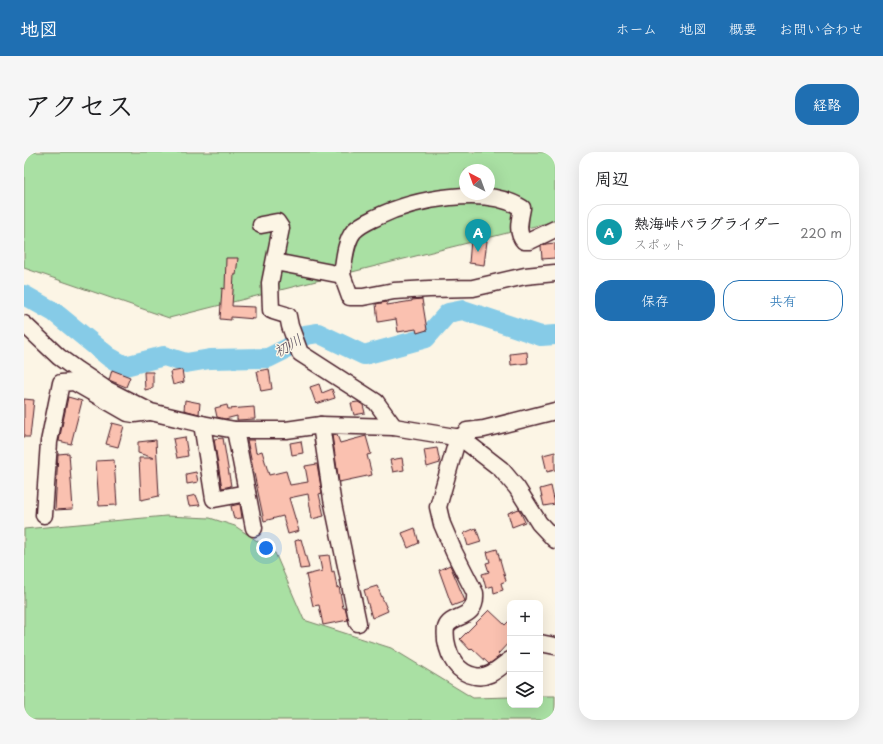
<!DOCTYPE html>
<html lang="ja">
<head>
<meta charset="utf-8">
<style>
	:root { --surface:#fff; --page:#f6f6f6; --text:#202124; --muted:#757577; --line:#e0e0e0; --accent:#1f6fb2 }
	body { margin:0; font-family:"Playpen Sans","Klee One",sans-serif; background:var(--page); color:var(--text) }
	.controls { position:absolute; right:12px; bottom:12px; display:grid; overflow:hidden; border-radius:8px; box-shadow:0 4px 16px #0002 }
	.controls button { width:36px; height:36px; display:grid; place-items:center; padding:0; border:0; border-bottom:1px solid var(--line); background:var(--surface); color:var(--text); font:20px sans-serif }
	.compass { position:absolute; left:435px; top:12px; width:36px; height:36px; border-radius:50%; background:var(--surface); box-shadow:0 4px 16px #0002; rotate:319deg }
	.you { position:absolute; left:242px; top:396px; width:14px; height:14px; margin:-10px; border:3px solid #fff; border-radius:50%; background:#1a73e8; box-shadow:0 0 0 6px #1a73e833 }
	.badge { display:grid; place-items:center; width:26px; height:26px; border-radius:50%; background:var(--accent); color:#fff; font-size:13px; font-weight:700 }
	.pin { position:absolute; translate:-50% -33px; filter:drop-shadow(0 1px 2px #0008) }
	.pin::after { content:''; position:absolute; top:21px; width:14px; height:12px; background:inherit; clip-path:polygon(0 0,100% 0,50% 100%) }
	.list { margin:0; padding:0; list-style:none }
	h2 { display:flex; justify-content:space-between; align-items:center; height:52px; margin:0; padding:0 16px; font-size:17px }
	h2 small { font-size:13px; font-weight:400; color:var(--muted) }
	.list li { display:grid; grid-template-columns:26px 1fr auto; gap:12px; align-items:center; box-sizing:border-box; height:56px; margin:0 8px 8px; padding:0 8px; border:1px solid var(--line); border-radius:16px }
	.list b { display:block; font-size:15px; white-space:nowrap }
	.list p { margin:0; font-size:13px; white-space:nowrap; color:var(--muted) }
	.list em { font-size:13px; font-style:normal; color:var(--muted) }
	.actions { display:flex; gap:8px; padding:12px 16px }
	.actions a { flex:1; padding:9px 0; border:1px solid var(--accent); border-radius:16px; text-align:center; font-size:14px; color:var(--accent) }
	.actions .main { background:var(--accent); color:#fff }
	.icon { flex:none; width:22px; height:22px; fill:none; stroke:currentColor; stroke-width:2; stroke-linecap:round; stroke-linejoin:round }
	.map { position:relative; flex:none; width:531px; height:568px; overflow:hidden; border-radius:16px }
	header { display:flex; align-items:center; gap:24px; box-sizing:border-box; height:56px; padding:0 20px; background:var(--accent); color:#fff }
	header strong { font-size:19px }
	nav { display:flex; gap:22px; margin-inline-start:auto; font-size:14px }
	.intro { display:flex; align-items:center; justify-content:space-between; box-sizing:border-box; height:96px; padding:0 24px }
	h1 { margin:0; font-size:28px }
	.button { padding:10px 18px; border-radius:16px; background:var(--accent); color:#fff; font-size:14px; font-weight:700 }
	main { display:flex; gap:24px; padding:0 24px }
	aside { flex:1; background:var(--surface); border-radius:16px; box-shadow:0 4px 16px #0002 }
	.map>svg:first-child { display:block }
</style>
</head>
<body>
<header>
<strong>地図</strong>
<nav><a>ホーム</a><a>地図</a><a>概要</a><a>お問い合わせ</a></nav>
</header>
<div class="intro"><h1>アクセス</h1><a class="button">経路</a></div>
<main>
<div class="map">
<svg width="531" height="568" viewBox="0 0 531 568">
	<rect width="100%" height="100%" fill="#fcf5e5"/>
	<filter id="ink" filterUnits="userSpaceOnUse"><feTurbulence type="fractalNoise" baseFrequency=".025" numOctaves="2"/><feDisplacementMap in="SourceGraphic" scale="8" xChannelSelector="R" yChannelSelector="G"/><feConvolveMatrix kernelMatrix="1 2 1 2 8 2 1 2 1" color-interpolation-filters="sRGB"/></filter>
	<g filter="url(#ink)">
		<g fill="#a9e0a3" stroke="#7a8067" fill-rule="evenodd">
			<path d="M0 0H531V69L145 166 0 116ZM441 18H465V42H441Z"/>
			<polygon points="142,364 186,366 211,374 251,401 280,468 367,496 449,546 486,545 486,553 516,553 516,544 531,544 531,568 0,568 0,377"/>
		</g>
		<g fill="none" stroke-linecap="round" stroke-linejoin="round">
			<polyline stroke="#86cbe7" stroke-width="20" points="0,143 30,160 85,205 101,214 140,204 162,211 186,207 244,206 264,196 281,183 294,181 340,203 402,186 424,161 439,158 517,184 531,183"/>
		</g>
		<g fill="#fac1b0" stroke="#4a1f2b">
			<polygon points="447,88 463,89 460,113 445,111"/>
			<polygon points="531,91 531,106 518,107 517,94 522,92"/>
			<polygon points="202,106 214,106 212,123 210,123 208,154 231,155 231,167 207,165 207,168 196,167 198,136 201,137"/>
			<polygon points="398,147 403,178 393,181 392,177 374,180 372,167 354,170 352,152 363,150 363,153 388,149 388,148"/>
			<polygon points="503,200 504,211 487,213 486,202"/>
			<polygon points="245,217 248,237 237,239 233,219"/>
			<polygon points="88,218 106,225 102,235 85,228"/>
			<polygon points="158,218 160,230 149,233 146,220"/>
			<polygon points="120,220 129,220 129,236 121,238"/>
			<polygon points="295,232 298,241 308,237 311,246 292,252 286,235"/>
			<polygon points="44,245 58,249 47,292 35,289"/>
			<polygon points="0,247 10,248 6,285 0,285"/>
			<polygon points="161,248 176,251 175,262 160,258"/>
			<polygon points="334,250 339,253 341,261 330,263 327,251"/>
			<polygon points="203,253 204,257 230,255 231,267 213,268 213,264 201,267 193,265 191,256"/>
			<polygon points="88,271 100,274 94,295 82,292"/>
			<polygon points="308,283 313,283 316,291 342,284 347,302 343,303 348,323 315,330"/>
			<polygon points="161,285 164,304 153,306 149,287"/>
			<polygon points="199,286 207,334 198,336 190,287"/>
			<polygon points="132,288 135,344 117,348 115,306 130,306 114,301 114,290"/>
			<polygon points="223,288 230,288 232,301 238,299 245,323 262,319 266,333 284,330 281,314 293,312 298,341 295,342 300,364 288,367 284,342 265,346 275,379 264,382 259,364 240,369"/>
			<polygon points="277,289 279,301 268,303 266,291"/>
			<polygon points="413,296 416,311 403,315 400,298"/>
			<polygon points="531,300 531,318 523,320 519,303"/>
			<polygon points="45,301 49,357 31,358 34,302"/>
			<polygon points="378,306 380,318 369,320 366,308"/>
			<polygon points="90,308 93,353 75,354 72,309"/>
			<polygon points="172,320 174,330 163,332 162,322"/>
			<polygon points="527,334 531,352 520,354 516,337"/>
			<polygon points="172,343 176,353 165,354 163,345"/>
			<polygon points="216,352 218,366 210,367 207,354"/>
			<polygon points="495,357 501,370 488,375 484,361"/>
			<polygon points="391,376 395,391 384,396 378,381"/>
			<polygon points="452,376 457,390 444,394 440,381"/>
			<polygon points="277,387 285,416 276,417 271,389"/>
			<polygon points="473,397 482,429 477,431 479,438 470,441 469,434 462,436 458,422 465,420 462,411 466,410 463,400"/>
			<polygon points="305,403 308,420 310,419 313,436 315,435 319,456 321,456 324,468 299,473 295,453 289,454 282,423 298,419 295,404"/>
			<polygon points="426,413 441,449 428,454 415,418"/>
			<polygon points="353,434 364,459 348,466 340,438"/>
			<polygon points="465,458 481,473 486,468 486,489 474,502 476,504 465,512 448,496 446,498 436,487"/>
		</g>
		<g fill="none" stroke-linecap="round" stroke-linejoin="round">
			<defs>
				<g id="minor">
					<path d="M237 73 253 70 257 76 246 131 247 158C252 161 258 161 264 164L266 174 276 201 352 250 370 275"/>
					<polyline points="251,110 318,123 326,145 339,145 370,139 405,137 449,136 501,124 531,121"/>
					<path d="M318 123C320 110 321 90 330 79 337 72 345 69 353 65 390 47 462 33 498 56 496 67 492 81 500 89H506L531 77"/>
					<polyline points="0,172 35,205 53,218 80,236 127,260 178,272 211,278 262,278 297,273 370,275 437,286 477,317 493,336 515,371 531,388"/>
					<polyline points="178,272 190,347 223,341"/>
					<polyline points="297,273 308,347 334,471"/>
					<polyline points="211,278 230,376"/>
					<path d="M434 285 414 355 418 372 430 400 451 441C453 469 427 461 422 476 421 480 422 485 422 488 425 505 433 521 451 524 466 527 475 515 486 508"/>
					<polyline points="437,286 443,279 460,277 531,259"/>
					<polyline points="20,363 25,290 37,231 50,230 104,261 110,262 125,260"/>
					<polyline points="516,491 531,494"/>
				</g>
			</defs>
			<use href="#minor" stroke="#4a1f2b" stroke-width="19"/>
			<use href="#minor" stroke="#fcf5e5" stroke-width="16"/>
		</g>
	</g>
	<g text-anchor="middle" stroke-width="3" stroke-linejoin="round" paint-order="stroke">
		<g font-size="15" font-style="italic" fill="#5c5363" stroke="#fcf5e5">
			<text transform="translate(264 194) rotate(-30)" y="5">初川</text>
		</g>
	</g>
</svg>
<div class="controls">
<button>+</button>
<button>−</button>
<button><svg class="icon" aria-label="layers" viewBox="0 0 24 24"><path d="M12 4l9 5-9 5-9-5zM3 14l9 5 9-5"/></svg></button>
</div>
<svg class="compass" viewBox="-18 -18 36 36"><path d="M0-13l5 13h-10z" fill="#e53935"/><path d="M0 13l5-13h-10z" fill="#757577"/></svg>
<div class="you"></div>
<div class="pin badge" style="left:454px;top:100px;background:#0f9aa8">A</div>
</div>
<aside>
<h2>周辺<small></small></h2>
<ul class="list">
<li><span class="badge" style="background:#0f9aa8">A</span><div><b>熱海峠パラグライダー</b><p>スポット</p></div><em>220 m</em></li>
</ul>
<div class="actions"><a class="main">保存</a><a>共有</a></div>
</aside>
</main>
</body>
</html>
